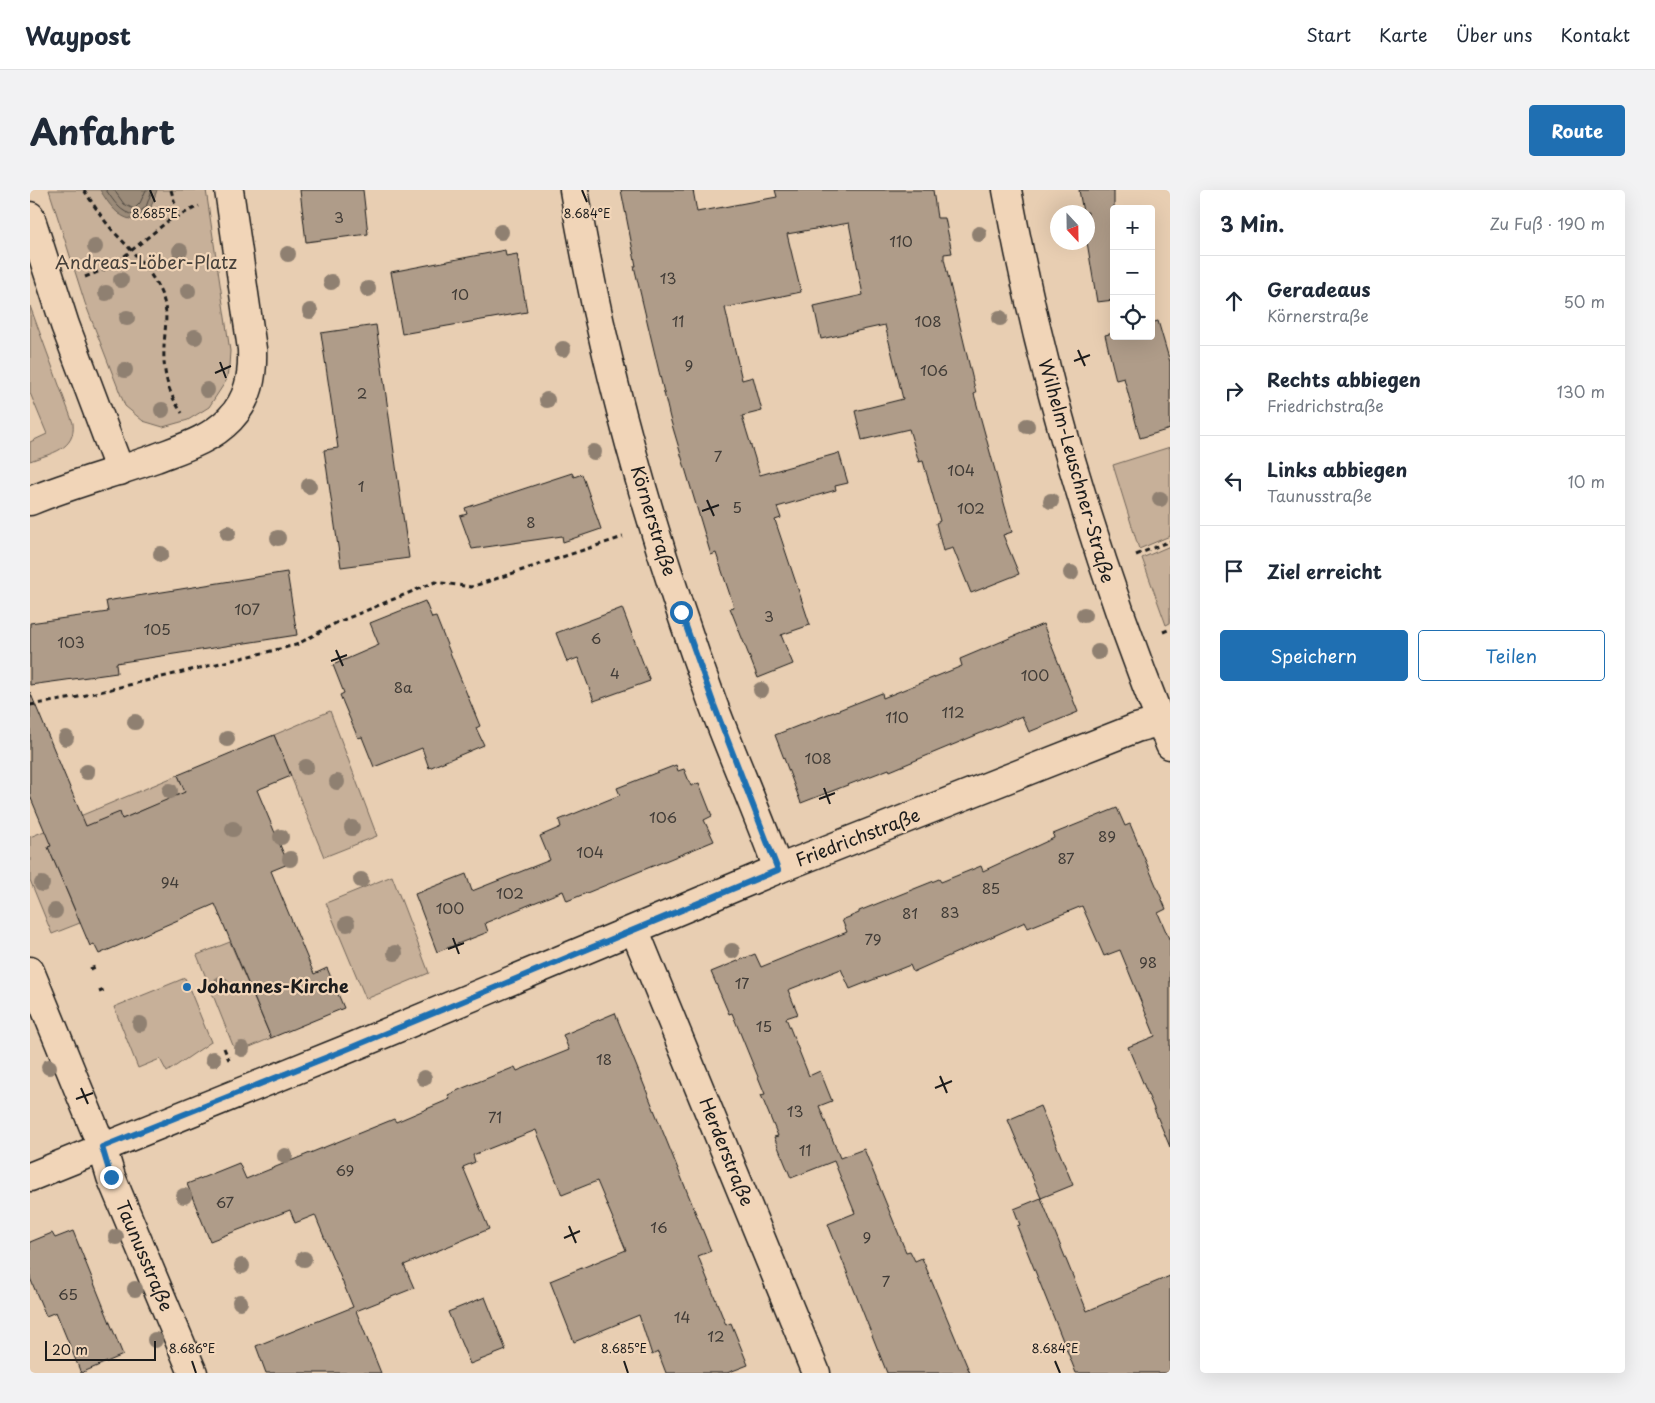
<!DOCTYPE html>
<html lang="de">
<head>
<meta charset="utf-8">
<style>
	:root { --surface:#fff; --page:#f2f2f3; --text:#1f2937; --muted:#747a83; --line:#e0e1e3; --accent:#1f6fb2 }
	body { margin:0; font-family:"Playpen Sans",sans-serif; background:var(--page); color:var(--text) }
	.controls { position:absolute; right:15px; top:15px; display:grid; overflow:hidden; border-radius:5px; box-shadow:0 5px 20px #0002 }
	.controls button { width:45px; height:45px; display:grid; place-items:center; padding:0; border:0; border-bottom:1px solid var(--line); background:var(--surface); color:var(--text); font:25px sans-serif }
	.compass { position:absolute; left:1020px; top:15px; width:45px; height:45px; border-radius:50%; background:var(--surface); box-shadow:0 5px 20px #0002; rotate:158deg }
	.scale { position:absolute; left:15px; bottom:12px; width:111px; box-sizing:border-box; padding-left:5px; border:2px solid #1c1c1c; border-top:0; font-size:14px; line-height:18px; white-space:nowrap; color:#1c1c1c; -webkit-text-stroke:4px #f1d5b8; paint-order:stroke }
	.stop { position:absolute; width:15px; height:15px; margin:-11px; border:4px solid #1f6fb2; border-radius:50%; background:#fff }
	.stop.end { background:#1f6fb2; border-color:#fff; box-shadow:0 1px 5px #0008 }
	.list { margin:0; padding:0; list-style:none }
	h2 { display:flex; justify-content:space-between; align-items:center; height:65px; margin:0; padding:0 20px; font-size:21px }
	h2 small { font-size:16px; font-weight:400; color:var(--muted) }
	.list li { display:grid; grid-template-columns:32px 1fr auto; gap:15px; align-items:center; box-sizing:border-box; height:90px; padding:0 20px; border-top:1px solid var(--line) }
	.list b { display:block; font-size:19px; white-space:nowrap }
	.list p { margin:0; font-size:16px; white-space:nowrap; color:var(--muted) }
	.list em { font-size:16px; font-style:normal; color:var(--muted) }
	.actions { display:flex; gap:10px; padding:15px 20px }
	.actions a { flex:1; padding:11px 0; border:1px solid var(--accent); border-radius:5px; text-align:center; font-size:18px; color:var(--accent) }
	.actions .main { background:var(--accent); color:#fff }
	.icon { flex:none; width:28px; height:28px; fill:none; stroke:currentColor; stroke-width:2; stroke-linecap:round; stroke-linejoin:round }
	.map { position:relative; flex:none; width:1140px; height:1183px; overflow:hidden; border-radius:5px }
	header { display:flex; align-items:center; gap:30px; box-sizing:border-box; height:70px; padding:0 25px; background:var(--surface); border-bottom:1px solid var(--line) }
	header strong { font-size:24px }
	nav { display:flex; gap:28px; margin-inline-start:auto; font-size:18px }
	.intro { display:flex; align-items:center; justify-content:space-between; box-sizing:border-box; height:120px; padding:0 30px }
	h1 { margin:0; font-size:35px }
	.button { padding:12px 22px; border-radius:5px; background:var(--accent); color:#fff; font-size:18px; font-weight:700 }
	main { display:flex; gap:30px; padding:0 30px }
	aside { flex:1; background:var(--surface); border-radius:5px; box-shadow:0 5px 20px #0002 }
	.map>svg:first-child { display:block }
</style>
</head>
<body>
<header>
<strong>Waypost</strong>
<nav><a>Start</a><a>Karte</a><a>Über uns</a><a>Kontakt</a></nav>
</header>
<div class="intro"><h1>Anfahrt</h1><a class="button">Route</a></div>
<main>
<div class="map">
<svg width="1140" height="1183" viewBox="0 0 1140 1183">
	<rect width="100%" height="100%" fill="#e8ceb2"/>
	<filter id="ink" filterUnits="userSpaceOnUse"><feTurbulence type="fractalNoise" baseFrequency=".02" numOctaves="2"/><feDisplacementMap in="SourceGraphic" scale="10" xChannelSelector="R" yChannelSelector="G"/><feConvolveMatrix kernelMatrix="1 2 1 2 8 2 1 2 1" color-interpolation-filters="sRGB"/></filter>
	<g filter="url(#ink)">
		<g fill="#c7b099" stroke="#72665a">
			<polygon points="19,0 176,0 200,161 199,176 196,191 179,217 158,230 133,237 113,231 95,216 55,113"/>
			<path d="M0 116 43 233C46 260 21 263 0 271V252L17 244 0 203Z"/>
			<polygon points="1140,257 1140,346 1109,359 1083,275"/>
			<polygon points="1140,356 1140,433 1136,435 1112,368"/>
			<polygon points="300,521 347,646 294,667 244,545"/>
			<polygon points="148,585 164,623 127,639 118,618 92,629 90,623 18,657 50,733 22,744 0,690 0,647"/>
			<polygon points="362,686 399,783 336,809 296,713"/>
			<polygon points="200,752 241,848 206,863 167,765"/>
			<polygon points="155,788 181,852 137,882 130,869 108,878 84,817"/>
		</g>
		<path fill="#9a8a78" stroke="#685e53" d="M70 0H127L120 20 106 30C88 29 79 14 70 0Z"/>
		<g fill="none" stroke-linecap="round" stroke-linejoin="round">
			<g stroke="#4e4841" stroke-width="1">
				<path d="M76 0C84 11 90 23 105 25L116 17 122 0"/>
				<polyline points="84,0 94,14 104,19 110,13 116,0"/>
			</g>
		</g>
		<g fill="#af9c89" stroke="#1c1c1c">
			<polygon points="270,0 333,0 338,44 276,52"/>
			<polygon points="591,0 663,0 667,22 747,7 745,0 903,0 907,28 915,28 922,63 914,64 914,69 946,203 944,204 982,342 973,345 989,384 941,403 923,358 913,361 906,333 910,331 893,271 889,272 879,239 832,250 825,221 873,209 855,135 791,149 784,116 833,105 819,33 757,44 771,102 695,118 712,190 723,187 732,221 712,226 730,285 809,263 818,293 805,296 806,300 747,317 751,328 745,330 780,435 751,445 763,474 728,488 700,418 704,417 686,363 681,365 640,228 604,76 606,76"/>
			<polygon points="1049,0 1084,0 1084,110 1067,112 1057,52 1058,22 1053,22"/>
			<polygon points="475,60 476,66 487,64 497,122 372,144 361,82"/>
			<polygon points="1128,131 1140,172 1140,239 1110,248 1094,188 1086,190 1075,145 1084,143 1084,146 1121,146 1121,133"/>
			<polygon points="346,135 379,368 311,377 294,260 308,258 291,143"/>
			<polygon points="542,283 544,287 552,284 571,339 533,352 532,346 442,359 430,326 437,324 435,318"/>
			<polygon points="257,382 267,445 86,473 87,483 0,495 0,433 78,422 76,411"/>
			<polygon points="395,411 402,428 406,427 425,475 450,536 446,538 454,555 399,578 392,558 344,577 332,547 328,548 310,505 314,503 303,475 349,455 340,433"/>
			<polygon points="592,418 620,491 564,511 548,468 537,472 526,443"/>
			<polygon points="1013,434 1048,522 999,542 992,526 860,581 859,579 771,613 745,545 852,503 853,508 932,476 930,469"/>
			<polygon points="0,502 56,636 90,622 92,629 155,602 148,585 244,545 261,586 227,600 258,674 241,681 284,784 297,778 314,818 241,848 185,714 69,764 64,754 60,756 18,657 21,656 0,606"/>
			<polygon points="646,575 648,581 654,579 661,596 669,593 682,626 674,630 684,651 537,711 533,701 455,733 458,742 407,762 385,704 436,684 442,701 520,670 510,646 531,637 529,630 590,605 587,598"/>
			<polygon points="1087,618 1095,636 1100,634 1136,719 1128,723 1140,751 1140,957 1098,857 1125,846 1090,760 1074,766 1052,716 998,738 995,732 883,782 880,775 820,799 811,779 758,800 768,824 756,828 779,886 790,881 802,911 789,916 810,968 834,959 876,1062 880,1061 885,1071 892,1068 940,1183 857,1183 798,1034 825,1023 804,971 761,988 744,947 748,946 731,905 735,904 702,823 699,824 681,782 725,764 731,777 817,742 812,730 829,723 829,721 909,689 911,692 951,676 953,681 1024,648 1023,644"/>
			<polygon points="585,823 681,1061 668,1066 696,1135 701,1133 718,1175 697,1183 636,1183 628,1162 622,1165 609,1125 544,1152 520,1091 596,1060 567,991 532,1005 506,940 443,965 445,972 433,977 459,1039 374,1075 384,1098 326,1121 351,1183 236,1183 226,1156 323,1117 285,1025 265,1033 260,1020 180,1051 157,994 209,973 216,989 364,929 366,932 420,909 418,905 433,898 485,877 487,881 539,860 533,845"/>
			<polygon points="1010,916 1043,995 1011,1008 978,930"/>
			<polygon points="1011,1008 1057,1121 1140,1086 1140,1183 1046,1183 987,1036 990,1035 984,1019"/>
			<polygon points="43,1041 93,1165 51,1183 26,1122 16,1126 0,1088 0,1052 22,1043 25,1048"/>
			<polygon points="455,1107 476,1160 440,1174 418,1122"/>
		</g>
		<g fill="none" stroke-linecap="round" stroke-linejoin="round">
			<defs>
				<g id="minor">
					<path d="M544 0C573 176 622 347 683 514 704 570 728 624 748 679"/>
					<path d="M977 0C1012 191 1067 375 1140 555"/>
					<polyline points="0,26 35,135 90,281"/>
					<path d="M0 311C41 294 84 283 126 268 152 258 180 250 200 229 219 209 223 186 222 159L199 0"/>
					<polyline points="605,741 786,1183"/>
					<polyline points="0,781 72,957 81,987 163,1183"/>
					<polyline points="0,987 315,860 748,679 1106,538 1140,529"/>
				</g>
			</defs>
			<use href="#minor" stroke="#1c1c1c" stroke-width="31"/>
			<g stroke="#1c1c1c" stroke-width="3" stroke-dasharray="5 4" stroke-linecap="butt">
				<path d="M54 0C63 14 72 28 83 41 103 62 122 80 133 108 137 120 136 131 135 143 132 174 134 197 152 223"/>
				<polyline points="141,0 148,24"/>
				<polyline points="55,87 81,77 138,31 169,16"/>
				<polyline points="1106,365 1140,351"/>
				<polyline points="1133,442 1140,439"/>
				<polyline points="0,515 44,508 266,455 306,433 405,392 441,397 593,347"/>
				<polyline points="60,779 68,776"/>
				<polyline points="69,802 76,799"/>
				<polyline points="194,858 199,870"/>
			</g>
			<use href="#minor" stroke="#f1d5b8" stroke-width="28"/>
		</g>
		<g fill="#8f8071">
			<circle cx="471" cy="42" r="8"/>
			<circle cx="949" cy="44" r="8"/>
			<circle cx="65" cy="57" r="8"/>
			<circle cx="150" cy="61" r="8"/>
			<circle cx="258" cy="64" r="8"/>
			<circle cx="91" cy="90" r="8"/>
			<circle cx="301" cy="92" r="8"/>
			<circle cx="338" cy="99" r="8"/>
			<circle cx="158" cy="101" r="8"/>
			<circle cx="76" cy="103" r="8"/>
			<circle cx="280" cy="121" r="8"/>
			<circle cx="97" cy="128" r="8"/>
			<circle cx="970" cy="128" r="8"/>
			<circle cx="165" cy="147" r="8"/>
			<circle cx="533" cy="159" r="8"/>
			<circle cx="95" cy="180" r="8"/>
			<circle cx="177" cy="200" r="8"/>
			<circle cx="517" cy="210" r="8"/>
			<circle cx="132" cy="220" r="8"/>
			<circle cx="997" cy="236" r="8"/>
			<circle cx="564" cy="262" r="8"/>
			<circle cx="279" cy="296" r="8"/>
			<circle cx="1130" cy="309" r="8"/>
			<circle cx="1021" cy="311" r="8"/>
			<circle cx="198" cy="343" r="8"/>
			<circle cx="248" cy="348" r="8"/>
			<circle cx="131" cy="364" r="8"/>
			<circle cx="1041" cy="383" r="8"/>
			<circle cx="1054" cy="425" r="8"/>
			<circle cx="1068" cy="462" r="8"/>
			<circle cx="731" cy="500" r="8"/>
			<circle cx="105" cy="532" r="8"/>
			<circle cx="36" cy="548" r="8"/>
			<circle cx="197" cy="549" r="8"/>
			<circle cx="276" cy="577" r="8"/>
			<circle cx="57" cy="582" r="8"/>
			<circle cx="307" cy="592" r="8"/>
			<circle cx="140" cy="601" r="8"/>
			<circle cx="322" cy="638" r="8"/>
			<circle cx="203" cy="639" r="8"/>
			<circle cx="251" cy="647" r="8"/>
			<circle cx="260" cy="669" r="8"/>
			<circle cx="331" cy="690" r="8"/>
			<circle cx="12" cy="694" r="8"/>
			<circle cx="25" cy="721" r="8"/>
			<circle cx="317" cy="734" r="8"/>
			<circle cx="702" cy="761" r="8"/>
			<circle cx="365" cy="763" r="8"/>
			<circle cx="191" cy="794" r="8"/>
			<circle cx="110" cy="834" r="8"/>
			<circle cx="212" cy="859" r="8"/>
			<circle cx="183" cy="869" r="8"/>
			<circle cx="19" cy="877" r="8"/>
			<circle cx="394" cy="888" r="8"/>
			<circle cx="255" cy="966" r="8"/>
			<circle cx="154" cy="1006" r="8"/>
			<circle cx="86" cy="1047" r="8"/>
			<circle cx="274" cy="1069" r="8"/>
			<circle cx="212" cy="1076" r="8"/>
			<circle cx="105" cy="1099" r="8"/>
			<circle cx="210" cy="1112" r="8"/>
			<circle cx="125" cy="1150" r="8"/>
		</g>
	</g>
	<g fill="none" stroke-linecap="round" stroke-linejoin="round" filter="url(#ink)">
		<polyline stroke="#1f6fb2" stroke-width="6" points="81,987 72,957 315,860 748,680 684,515 651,422"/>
	</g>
	<path fill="none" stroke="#1c1c1c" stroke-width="2" d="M120 0 125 12M552 0 557 12M1048 160 1055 176M1044 171 1060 165M190 172 196 188M185 183 201 176M677 310 684 326M672 321 689 315M306 460 313 476M301 471 317 465M794 598 800 614M789 609 805 603M423 748 429 764M418 759 434 753M910 886 917 903M51 898 58 914M905 898 922 891M46 909 63 903M539 1036 546 1053M534 1048 550 1041M162 1171 166 1183M594 1171 598 1183M1025 1171 1030 1183"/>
	<circle fill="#1f6fb2" stroke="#f1d5b8" stroke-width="2" cx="157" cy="797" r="5"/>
	<g text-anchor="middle" stroke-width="4.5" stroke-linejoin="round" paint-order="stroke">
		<g font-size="15" fill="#413c37">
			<text x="309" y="33">3</text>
			<text x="871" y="57">110</text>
			<text x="638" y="94">13</text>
			<text x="430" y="110">10</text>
			<text x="648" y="137">11</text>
			<text x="898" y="137">108</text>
			<text x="659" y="181">9</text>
			<text x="904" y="186">106</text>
			<text x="332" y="209">2</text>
			<text x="688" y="272">7</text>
			<text x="931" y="286">104</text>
			<text x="331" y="302">1</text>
			<text x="707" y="323">5</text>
			<text x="941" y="324">102</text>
			<text x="501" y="338">8</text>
			<text x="217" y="425">107</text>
			<text x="739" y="432">3</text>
			<text x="127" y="445">105</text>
			<text x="566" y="454">6</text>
			<text x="41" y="458">103</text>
			<text x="585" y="489">4</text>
			<text x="1005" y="491">100</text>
			<text x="373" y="503">8a</text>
			<text x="923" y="528">112</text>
			<text x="867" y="533">110</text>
			<text x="788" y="574">108</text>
			<text x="633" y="633">106</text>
			<text x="1077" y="652">89</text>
			<text x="560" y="668">104</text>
			<text x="1036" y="674">87</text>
			<text x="140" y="698">94</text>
			<text x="961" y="704">85</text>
			<text x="480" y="709">102</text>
			<text x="420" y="724">100</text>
			<text x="920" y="728">83</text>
			<text x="880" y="729">81</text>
			<text x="843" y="755">79</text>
			<text x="1118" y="778">98</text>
			<text x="712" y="799">17</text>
			<text x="734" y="842">15</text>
			<text x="574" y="875">18</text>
			<text x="765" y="927">13</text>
			<text x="465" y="933">71</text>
			<text x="775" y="966">11</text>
			<text x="315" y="986">69</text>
			<text x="195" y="1018">67</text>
			<text x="629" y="1043">16</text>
			<text x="837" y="1053">9</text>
			<text x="856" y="1097">7</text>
			<text x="38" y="1110">65</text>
			<text x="652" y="1133">14</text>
			<text x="686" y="1152">12</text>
		</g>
		<g font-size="18" fill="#47413b" stroke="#f1d5b8">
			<text x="116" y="79">Andreas-Löber-Platz</text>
		</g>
		<g font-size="18" fill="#1c1c1c" stroke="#f1d5b8">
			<text transform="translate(1046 281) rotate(74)" y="6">Wilhelm-Leuschner-Straße</text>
			<text transform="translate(623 331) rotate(73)" y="6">Körnerstraße</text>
			<text transform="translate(828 648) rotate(-21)" y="6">Friedrichstraße</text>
			<text transform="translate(696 962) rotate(68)" y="6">Herderstraße</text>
			<text transform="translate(114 1066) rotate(67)" y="6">Taunusstraße</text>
		</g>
		<g font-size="18" font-weight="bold" fill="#1c1c1c" stroke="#f1d5b8" text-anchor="start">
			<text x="167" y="803">Johannes-Kirche</text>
		</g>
	</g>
	<g font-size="12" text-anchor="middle" fill="#1c1c1c" stroke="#f1d5b8" stroke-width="4.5" stroke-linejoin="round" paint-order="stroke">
		<text x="125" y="28">8.685°E</text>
		<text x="557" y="28">8.684°E</text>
		<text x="162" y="1163">8.686°E</text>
		<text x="594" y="1163">8.685°E</text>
		<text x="1025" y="1163">8.684°E</text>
	</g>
</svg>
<div class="controls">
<button>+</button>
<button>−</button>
<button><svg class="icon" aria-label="locate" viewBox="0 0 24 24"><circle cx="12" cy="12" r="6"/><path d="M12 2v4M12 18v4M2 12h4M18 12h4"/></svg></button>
</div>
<svg class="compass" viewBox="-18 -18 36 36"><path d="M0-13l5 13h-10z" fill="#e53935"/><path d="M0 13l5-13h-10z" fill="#747a83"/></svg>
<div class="scale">20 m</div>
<div class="stop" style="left:651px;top:422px"></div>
<div class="stop end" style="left:81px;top:987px"></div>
</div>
<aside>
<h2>3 Min.<small>Zu Fuß · 190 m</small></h2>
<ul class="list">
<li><svg class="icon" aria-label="ahead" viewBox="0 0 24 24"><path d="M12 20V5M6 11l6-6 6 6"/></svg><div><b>Geradeaus</b><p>Körnerstraße</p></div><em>50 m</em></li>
<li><svg class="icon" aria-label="right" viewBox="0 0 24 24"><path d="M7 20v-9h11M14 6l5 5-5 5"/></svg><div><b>Rechts abbiegen</b><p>Friedrichstraße</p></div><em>130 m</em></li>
<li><svg class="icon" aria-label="left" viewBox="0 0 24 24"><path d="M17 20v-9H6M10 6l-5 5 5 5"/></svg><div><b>Links abbiegen</b><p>Taunusstraße</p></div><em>10 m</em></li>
<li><svg class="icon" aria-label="arrive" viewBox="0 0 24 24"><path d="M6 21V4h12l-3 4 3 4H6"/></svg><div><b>Ziel erreicht</b></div></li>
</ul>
<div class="actions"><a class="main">Speichern</a><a>Teilen</a></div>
</aside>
</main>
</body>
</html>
